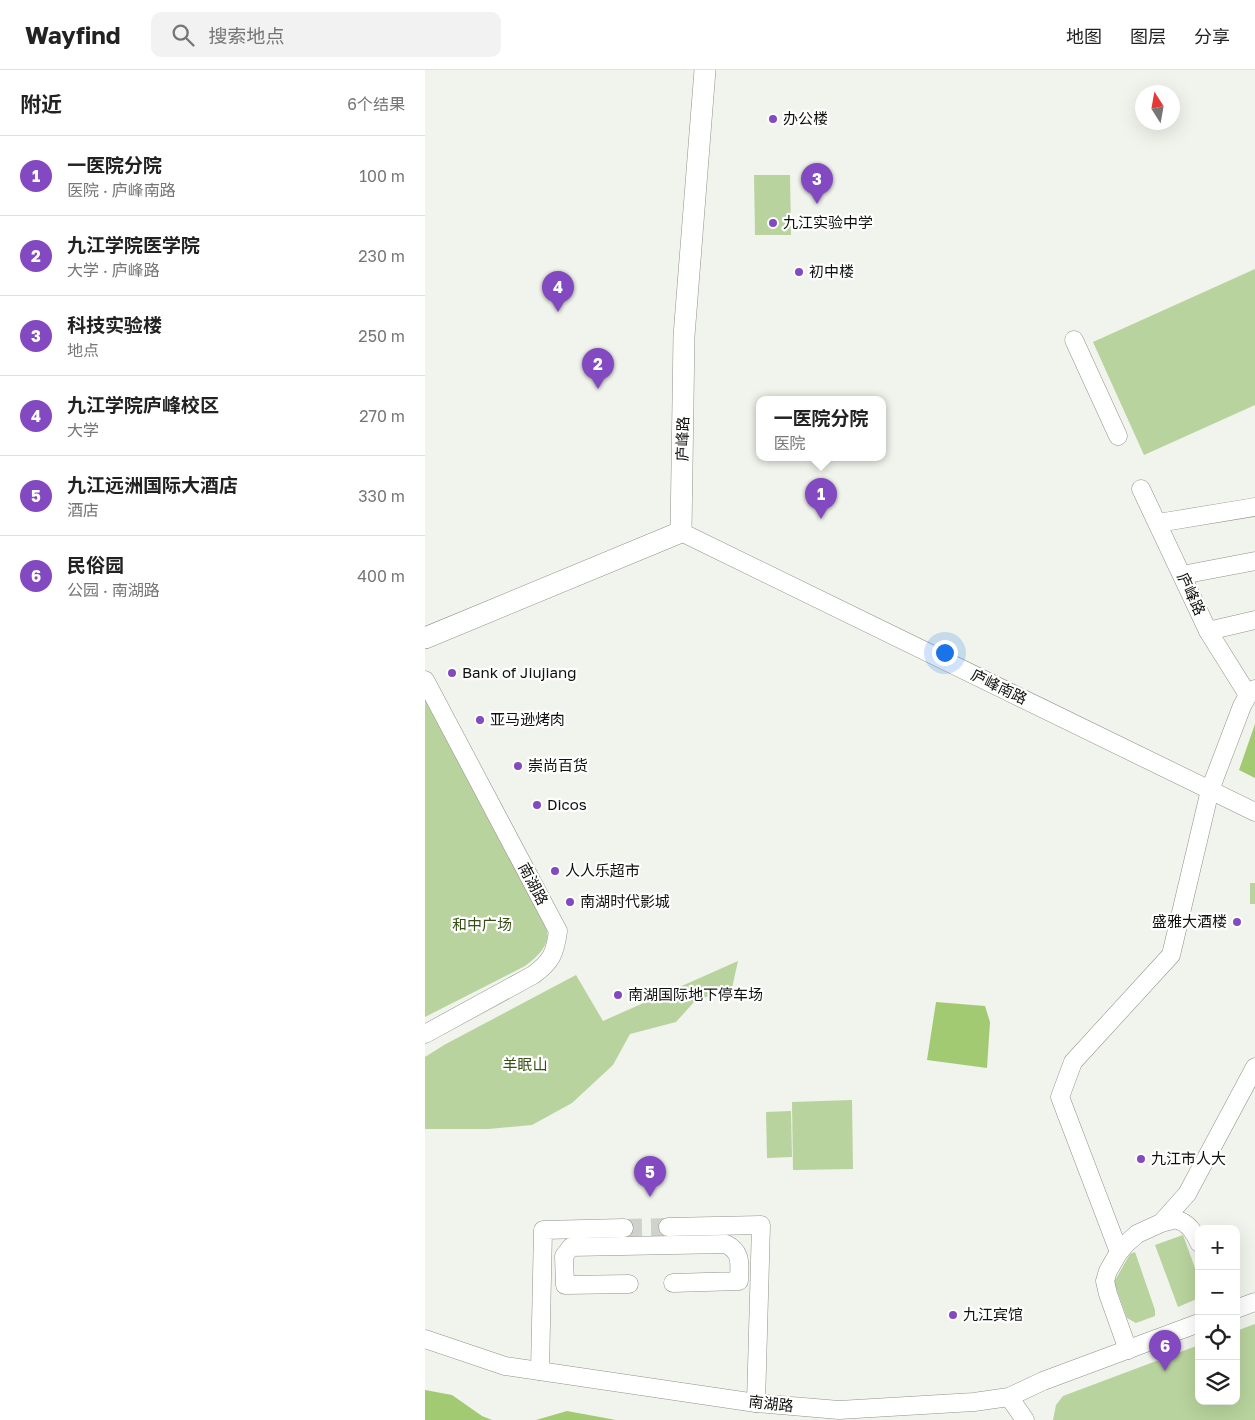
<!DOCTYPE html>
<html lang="zh">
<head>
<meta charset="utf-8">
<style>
	:root { --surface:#fff; --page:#f2f2f2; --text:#222; --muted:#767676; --line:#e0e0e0; --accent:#8349c0 }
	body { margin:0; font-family:"Golos Text","Noto Sans SC",sans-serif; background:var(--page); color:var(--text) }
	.controls { position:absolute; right:15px; bottom:15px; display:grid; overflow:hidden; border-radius:10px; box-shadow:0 5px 20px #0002 }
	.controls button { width:45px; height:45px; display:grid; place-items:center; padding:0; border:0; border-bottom:1px solid var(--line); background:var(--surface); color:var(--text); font:25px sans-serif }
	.compass { position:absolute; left:710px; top:15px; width:45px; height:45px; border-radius:50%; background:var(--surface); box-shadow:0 5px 20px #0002; rotate:349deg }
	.you { position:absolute; left:519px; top:582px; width:18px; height:18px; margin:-12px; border:4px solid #fff; border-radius:50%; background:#1a73e8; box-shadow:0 0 0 8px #1a73e833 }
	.badge { display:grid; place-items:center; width:32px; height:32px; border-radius:50%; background:var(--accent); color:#fff; font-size:16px; font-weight:700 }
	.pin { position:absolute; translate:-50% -41px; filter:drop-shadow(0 1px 2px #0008) }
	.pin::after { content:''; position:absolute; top:26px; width:18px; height:15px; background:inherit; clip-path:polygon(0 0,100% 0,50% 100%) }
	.popup { position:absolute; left:331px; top:326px; width:130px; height:65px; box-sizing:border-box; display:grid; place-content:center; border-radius:10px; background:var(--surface); filter:drop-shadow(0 1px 4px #0005); font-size:16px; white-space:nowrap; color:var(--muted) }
	.popup b { font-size:19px; color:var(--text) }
	.popup::after { content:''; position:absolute; left:50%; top:100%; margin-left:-10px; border:10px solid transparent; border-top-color:var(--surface) }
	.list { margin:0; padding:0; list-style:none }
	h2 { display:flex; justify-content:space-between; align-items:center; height:65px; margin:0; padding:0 20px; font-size:21px }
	h2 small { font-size:16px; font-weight:400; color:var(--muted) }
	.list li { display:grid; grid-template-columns:32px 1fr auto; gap:15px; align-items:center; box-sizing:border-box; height:80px; padding:0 20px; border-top:1px solid var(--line) }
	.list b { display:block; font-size:19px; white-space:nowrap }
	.list p { margin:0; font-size:16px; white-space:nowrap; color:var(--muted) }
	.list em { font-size:16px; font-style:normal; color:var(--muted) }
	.icon { flex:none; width:28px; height:28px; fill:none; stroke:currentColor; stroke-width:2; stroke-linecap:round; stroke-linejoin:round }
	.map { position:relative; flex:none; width:830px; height:1350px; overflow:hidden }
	header { display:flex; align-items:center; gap:30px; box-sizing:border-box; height:70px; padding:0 25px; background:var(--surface); border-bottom:1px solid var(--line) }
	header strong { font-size:24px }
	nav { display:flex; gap:28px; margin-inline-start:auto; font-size:18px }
	.search { width:350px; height:45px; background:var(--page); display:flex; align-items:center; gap:12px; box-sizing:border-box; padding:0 18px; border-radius:10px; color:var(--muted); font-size:19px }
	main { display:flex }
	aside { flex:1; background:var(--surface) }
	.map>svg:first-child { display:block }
</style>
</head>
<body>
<header>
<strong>Wayfind</strong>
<div class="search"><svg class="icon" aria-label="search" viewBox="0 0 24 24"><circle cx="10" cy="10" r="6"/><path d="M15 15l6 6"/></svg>搜索地点</div>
<nav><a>地图</a><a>图层</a><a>分享</a></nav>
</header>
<main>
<aside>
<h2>附近<small>6个结果</small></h2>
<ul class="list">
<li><span class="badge">1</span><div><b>一医院分院</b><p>医院 · 庐峰南路</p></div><em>100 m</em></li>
<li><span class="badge">2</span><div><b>九江学院医学院</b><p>大学 · 庐峰路</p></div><em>230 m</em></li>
<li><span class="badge">3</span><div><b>科技实验楼</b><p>地点</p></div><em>250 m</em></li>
<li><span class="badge">4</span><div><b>九江学院庐峰校区</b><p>大学</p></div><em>270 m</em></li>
<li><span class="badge">5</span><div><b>九江远洲国际大酒店</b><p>酒店</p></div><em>330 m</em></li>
<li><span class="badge">6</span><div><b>民俗园</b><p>公园 · 南湖路</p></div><em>400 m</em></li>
</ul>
</aside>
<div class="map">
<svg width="830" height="1350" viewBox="0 0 830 1350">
	<rect width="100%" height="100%" fill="#f0f4ec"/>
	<g fill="#b8d39d">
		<polygon points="365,105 366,165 330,165 329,105"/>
		<polygon points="830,199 830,335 719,385 668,272"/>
		<path d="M0 624 116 846C118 850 121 856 122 861 125 876 111 888 100 896L0 947Z"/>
		<rect x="825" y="813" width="5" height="21"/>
		<polygon points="313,891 307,918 270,931 251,952 205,964 188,995 147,1033 107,1055 63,1059 0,1059 0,987 19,975 151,905 178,951"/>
		<polygon points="427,1030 428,1099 368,1100 367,1032"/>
		<polygon points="366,1041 367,1087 342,1088 341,1042"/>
		<polygon points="758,1165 774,1209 774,1228 753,1237 730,1175"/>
		<polygon points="710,1182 730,1240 730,1246 711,1253 702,1248 689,1212 705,1184"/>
		<polygon points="830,1254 830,1350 628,1350 631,1335 638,1326 774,1275 774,1331 811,1331 811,1261"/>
	</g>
	<g fill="#a1ca73">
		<polygon points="830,654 830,708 814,700"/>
		<polygon points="511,932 560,936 565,952 562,998 502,990"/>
		<polygon points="0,1320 27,1325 57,1346 67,1350 0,1350"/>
		<polygon points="142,1341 191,1350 111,1350"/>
	</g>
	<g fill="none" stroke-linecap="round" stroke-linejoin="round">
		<polyline stroke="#ced2cb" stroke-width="18" stroke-dasharray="18 9" stroke-linecap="butt" points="199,1158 243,1157"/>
		<defs>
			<g id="minor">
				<polyline points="649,270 693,366"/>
				<polyline points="716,419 783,561 823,625"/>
				<polyline points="733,453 830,437"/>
				<polyline points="256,462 830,742"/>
				<polyline points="757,505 830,491"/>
				<polyline points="783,561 830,550"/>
				<path d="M0 610 133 861C130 884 126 892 108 905L0 964"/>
				<path d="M736 1153C741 1152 748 1149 752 1150 763 1152 771 1165 774 1173"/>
				<polyline points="243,1157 336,1155 331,1333"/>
				<polyline points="694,1182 635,1027 648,992 746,885 785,720 817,636 823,625 830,619"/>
				<path d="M204 1214 140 1215 139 1186 146 1177 301 1174C318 1183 314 1194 314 1211L248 1213"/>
				<polyline points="811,1239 830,1232"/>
				<polyline points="0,1269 80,1296 331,1333 414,1340 549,1332 584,1327 618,1311 774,1253"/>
				<polyline points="703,1280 683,1224 680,1211 683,1201 694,1182 702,1173 712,1164 736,1153 762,1124 830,997"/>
				<polyline points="115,1301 118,1160 199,1158"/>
				<polyline points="584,1327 600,1350"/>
			</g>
			<polyline id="major" points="0,568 256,462 259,266 280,0"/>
		</defs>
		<use href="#minor" stroke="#8f938b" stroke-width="19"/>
		<use href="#major" stroke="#8f938b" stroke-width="22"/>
		<use href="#minor" stroke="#fff" stroke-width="18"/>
		<use href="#major" stroke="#fff" stroke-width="21"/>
	</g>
	<g fill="#8349c0" stroke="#fff" stroke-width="2">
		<circle cx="348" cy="49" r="5"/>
		<circle cx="348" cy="153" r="5"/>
		<circle cx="374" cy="202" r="5"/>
		<circle cx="27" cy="603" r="5"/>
		<circle cx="55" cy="650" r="5"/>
		<circle cx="93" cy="696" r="5"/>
		<circle cx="112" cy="735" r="5"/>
		<circle cx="130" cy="801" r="5"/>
		<circle cx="145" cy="832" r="5"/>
		<circle cx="812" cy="852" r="5"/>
		<circle cx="193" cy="925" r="5"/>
		<circle cx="716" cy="1089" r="5"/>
		<circle cx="528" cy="1245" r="5"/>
	</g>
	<g text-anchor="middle" stroke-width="4.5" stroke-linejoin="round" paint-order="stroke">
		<g font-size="15" fill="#10110e" stroke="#fff" text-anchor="start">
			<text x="358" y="54">办公楼</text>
			<text x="358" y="158">九江实验中学</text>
			<text x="384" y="207">初中楼</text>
			<text x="37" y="608">Bank of Jiujiang</text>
			<text x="65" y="655">亚马逊烤肉</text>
			<text x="103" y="701">崇尚百货</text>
			<text x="122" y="740">Dicos</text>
			<text x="140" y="806">人人乐超市</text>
			<text x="155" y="837">南湖时代影城</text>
			<text x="802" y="857" text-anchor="end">盛雅大酒楼</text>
			<text x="203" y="930">南湖国际地下停车场</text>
			<text x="726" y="1094">九江市人大</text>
			<text x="538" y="1250">九江宾馆</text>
		</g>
		<g font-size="15" fill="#10110e" stroke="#fff">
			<text transform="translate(258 369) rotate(-89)" y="5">庐峰路</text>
			<text transform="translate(766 524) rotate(65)" y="5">庐峰路</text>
			<text transform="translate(574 617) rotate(26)" y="5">庐峰南路</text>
			<text transform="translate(108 814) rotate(62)" y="5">南湖路</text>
			<text transform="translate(346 1334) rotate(6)" y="5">南湖路</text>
		</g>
		<g font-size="15" fill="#375013" stroke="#fff">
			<text x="57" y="860">和中广场</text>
			<text x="100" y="1000">羊眠山</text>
		</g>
	</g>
</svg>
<div class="controls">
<button>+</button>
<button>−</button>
<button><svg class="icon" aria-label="locate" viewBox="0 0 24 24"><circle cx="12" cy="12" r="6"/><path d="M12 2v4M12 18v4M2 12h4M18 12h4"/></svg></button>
<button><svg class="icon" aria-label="layers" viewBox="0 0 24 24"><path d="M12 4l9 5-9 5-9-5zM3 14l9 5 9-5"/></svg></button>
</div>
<svg class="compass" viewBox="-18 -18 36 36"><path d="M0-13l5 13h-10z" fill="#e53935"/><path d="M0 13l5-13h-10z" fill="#767676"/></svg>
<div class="you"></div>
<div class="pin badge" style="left:396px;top:449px">1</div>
<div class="popup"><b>一医院分院</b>医院</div>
<div class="pin badge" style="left:173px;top:319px">2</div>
<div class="pin badge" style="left:392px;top:134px">3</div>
<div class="pin badge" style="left:133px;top:242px">4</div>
<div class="pin badge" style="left:225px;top:1127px">5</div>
<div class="pin badge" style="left:740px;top:1301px">6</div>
</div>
</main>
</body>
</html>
